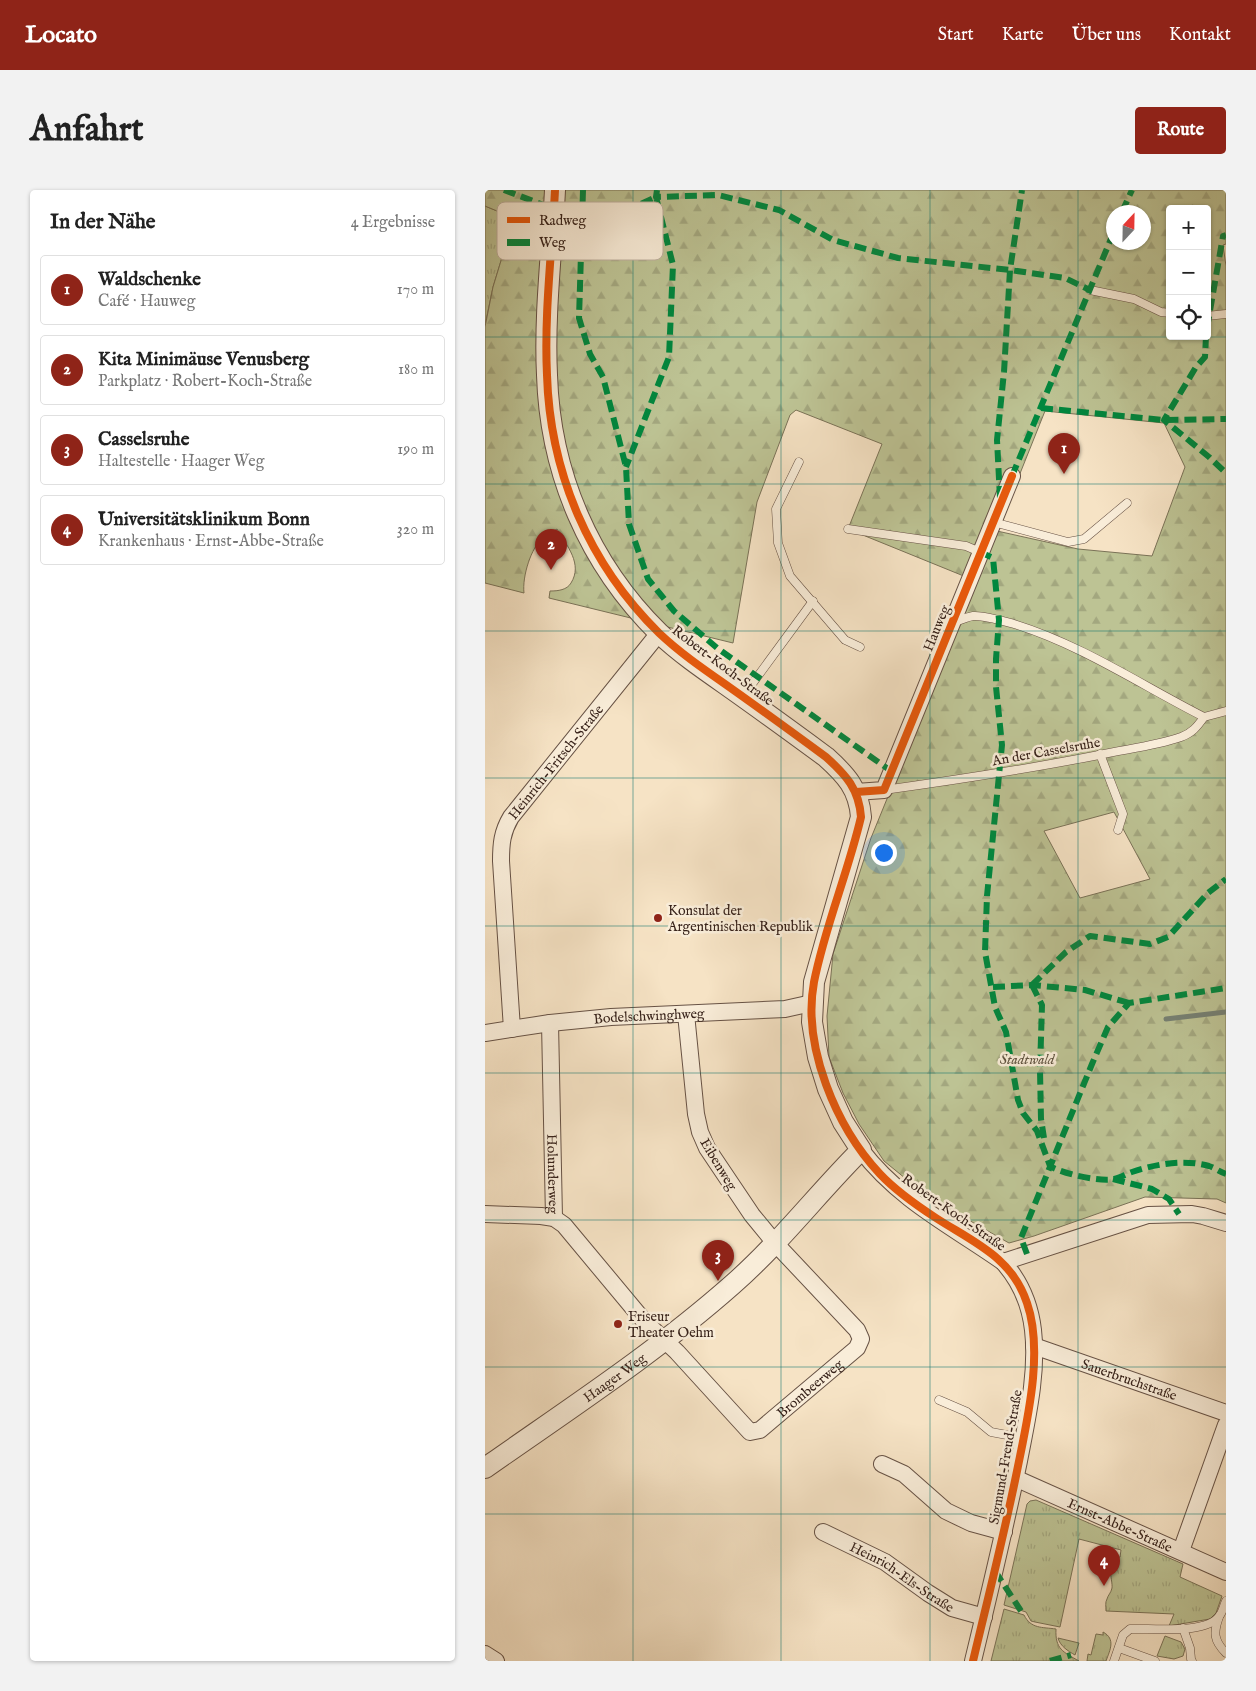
<!DOCTYPE html>
<html lang="de">
<head>
<meta charset="utf-8">
<style>
	:root { --surface:#fff; --page:#f2f2f2; --text:#222; --muted:#767676; --line:#e0e0e0; --accent:#8f2418 }
	body { margin:0; font-family:"IM FELL English",serif; background:var(--page); color:var(--text) }
	.controls { position:absolute; right:15px; top:15px; display:grid; overflow:hidden; border-radius:5px; box-shadow:0 1px 4px #0004 }
	.controls button { width:45px; height:45px; display:grid; place-items:center; padding:0; border:0; border-bottom:1px solid var(--line); background:var(--surface); color:var(--text); font:25px sans-serif }
	.compass { position:absolute; left:621px; top:15px; width:45px; height:45px; border-radius:50%; background:var(--surface); box-shadow:0 1px 4px #0004; rotate:22deg }
	.you { position:absolute; left:398px; top:662px; width:18px; height:18px; margin:-12px; border:4px solid #fff; border-radius:50%; background:#1a73e8; box-shadow:0 0 0 8px #1a73e833 }
	.badge { display:grid; place-items:center; width:32px; height:32px; border-radius:50%; background:var(--accent); color:#fff; font-size:16px; font-weight:700 }
	.pin { position:absolute; translate:-50% -41px; filter:drop-shadow(0 1px 2px #0008) }
	.pin::after { content:''; position:absolute; top:26px; width:18px; height:15px; background:inherit; clip-path:polygon(0 0,100% 0,50% 100%) }
	.list { margin:0; padding:0; list-style:none }
	h2 { display:flex; justify-content:space-between; align-items:center; height:65px; margin:0; padding:0 20px; font-size:21px }
	h2 small { font-size:16px; font-weight:400; color:var(--muted) }
	.list li { display:grid; grid-template-columns:32px 1fr auto; gap:15px; align-items:center; box-sizing:border-box; height:70px; margin:0 10px 10px; padding:0 10px; border:1px solid var(--line); border-radius:5px }
	.list b { display:block; font-size:19px; white-space:nowrap }
	.list p { margin:0; font-size:16px; white-space:nowrap; color:var(--muted) }
	.list em { font-size:16px; font-style:normal; color:var(--muted) }
	.icon { flex:none; width:28px; height:28px; fill:none; stroke:currentColor; stroke-width:2; stroke-linecap:round; stroke-linejoin:round }
	.map { position:relative; flex:none; width:741px; height:1471px; overflow:hidden; border-radius:5px }
	header { display:flex; align-items:center; gap:30px; box-sizing:border-box; height:70px; padding:0 25px; background:var(--accent); color:#fff }
	header strong { font-size:24px }
	nav { display:flex; gap:28px; margin-inline-start:auto; font-size:18px }
	.intro { display:flex; align-items:center; justify-content:space-between; box-sizing:border-box; height:120px; padding:0 30px }
	h1 { margin:0; font-size:35px }
	.button { padding:12px 22px; border-radius:5px; background:var(--accent); color:#fff; font-size:18px; font-weight:700 }
	main { display:flex; gap:30px; padding:0 30px }
	aside { flex:1; background:var(--surface); border-radius:5px; box-shadow:0 1px 4px #0004 }
	.map>svg:first-child { display:block }
</style>
</head>
<body>
<header>
<strong>Locato</strong>
<nav><a>Start</a><a>Karte</a><a>Über uns</a><a>Kontakt</a></nav>
</header>
<div class="intro"><h1>Anfahrt</h1><a class="button">Route</a></div>
<main>
<aside>
<h2>In der Nähe<small>4 Ergebnisse</small></h2>
<ul class="list">
<li><span class="badge">1</span><div><b>Waldschenke</b><p>Café · Hauweg</p></div><em>170 m</em></li>
<li><span class="badge">2</span><div><b>Kita Minimäuse Venusberg</b><p>Parkplatz · Robert-Koch-Straße</p></div><em>180 m</em></li>
<li><span class="badge">3</span><div><b>Casselsruhe</b><p>Haltestelle · Haager Weg</p></div><em>190 m</em></li>
<li><span class="badge">4</span><div><b>Universitätsklinikum Bonn</b><p>Krankenhaus · Ernst-Abbe-Straße</p></div><em>320 m</em></li>
</ul>
</aside>
<div class="map">
<svg width="741" height="1471" viewBox="0 0 741 1471">
	<defs>
		<pattern id="grass-tufts" width="24" height="20" patternUnits="userSpaceOnUse" patternTransform="scale(1.25)"><rect width="24" height="20" fill="#bdc394"/><path d="M3 7l-1-3M5 7V3M7 7l1-3M15 17l-1-3M17 17v-4M19 17l1-3" fill="none" stroke="#a3a77f"/></pattern>
		<pattern id="forest-firs" width="22" height="20" patternUnits="userSpaceOnUse" patternTransform="scale(1.25)"><rect width="22" height="20" fill="#bdc394"/><path d="M5 1l3.5 6h-7zM16 11l3.5 6h-7z" fill="#a3a77f"/></pattern>
	</defs>
	<rect width="100%" height="100%" fill="#f6e3c5"/>
	<filter id="stains"><feTurbulence type="fractalNoise" baseFrequency=".004" numOctaves="4"/><feColorMatrix values="0 0 0 0 .2 0 0 0 0 .09 0 0 0 0 .02 0 0 0 .5 -.17"/></filter>
	<radialGradient id="worn" r=".72"><stop offset=".6" stop-color="#630" stop-opacity="0"/><stop offset="1" stop-color="#630" stop-opacity=".3"/></radialGradient>
	<g fill="url(#grass-tufts)" stroke="#7a7257">
		<polygon points="0,16 29,28 8,97 0,135"/>
		<path d="M551 1310 698 1374 695 1387 737 1406 731 1423 725 1429 684 1436 689 1424 621 1421C621 1417 620 1412 622 1409 623 1405 626 1403 627 1398 628 1389 619 1370 635 1367L636 1360 594 1349 575 1437 550 1432 546 1431 541 1422 519 1415 542 1314 545 1311Z"/>
		<path d="M519 1419 539 1425C546 1439 557 1437 571 1439 570 1459 578 1462 594 1471H506Z"/>
		<path d="M618 1442C631 1449 625 1460 621 1471H602L603 1464 606 1465 611 1444 618 1445Z"/>
		<polygon points="680,1446 696,1452 700,1459 698,1466 689,1469 672,1466"/>
		<path d="M573 1448 594 1453 590 1465C583 1461 575 1456 573 1448Z"/>
	</g>
	<path fill="url(#forest-firs)" stroke="#7a7257" fill-rule="evenodd" d="M0 0H741V54L738 55 741 76V1013L732 1009 660 1007 549 1046 524 1053 452 1012 426 993 399 971 374 934 358 903 344 867 342 826 348 764 386 648 491 391 363 339 397 254 311 220 305 225 272 312 248 453 64 408 65 401C73 401 82 400 86 393 98 374 82 356 72 339 68 342 62 344 58 348 46 357 37 387 39 403L0 393V137L8 97 29 28 0 16ZM685 19H722V146H685ZM628 22H658V52H628ZM560 221 679 233 700 277 667 366 593 359 512 341ZM629 622 665 689 595 708 559 641Z"/>
	<g fill="none" stroke-linecap="round" stroke-linejoin="round">
		<polyline stroke="#758073" stroke-width="5" points="681,829 741,822"/>
		<defs>
			<g id="service">
				<polyline points="605,100 649,109 676,122 685,123"/>
				<polyline points="722,126 741,124"/>
				<polyline points="314,272 291,319 293,353 305,386 360,450 375,457"/>
				<polyline points="508,332 583,352 599,349 642,313"/>
				<polyline points="363,339 481,356 495,362"/>
				<path d="M470 432C475 430 482 427 488 426 499 425 518 431 529 434 597 455 656 495 719 527"/>
				<polyline points="259,505 328,411"/>
				<polyline points="615,564 638,624 633,640"/>
				<path d="M399 600C471 590 543 579 614 565 641 559 670 556 696 547 707 543 712 537 719 527L741 521"/>
				<polyline points="454,1210 482,1222 506,1242 538,1248"/>
				<path d="M734 1427C728 1443 729 1451 741 1463"/>
				<polyline points="698,1438 705,1458 706,1469 707,1471"/>
				<polyline points="634,1458 670,1471"/>
				<path d="M629 1471 638 1445 645 1439C666 1438 723 1445 735 1425 738 1421 739 1415 741 1411"/>
			</g>
			<g id="minor">
				<polyline points="371,602 399,600 527,286"/>
				<path id="s1" d="M65 833 69 1028"/>
				<path id="s2" d="M27 839 16 671C16 654 17 642 26 627L174 443"/>
				<path id="s3" d="M0 843 65 833 126 827 300 819 327 813"/>
				<path d="M376 960C415 1011 467 1036 518 1072 535 1091 545 1114 548 1140 553 1183 542 1229 534 1271 520 1338 504 1405 488 1471"/>
				<path id="s4" d="M0 1024 56 1026 69 1028 79 1035 159 1131 192 1162 265 1242 275 1240 372 1158 376 1149 372 1140 290 1053 267 1025 222 958 215 942 211 924 201 824"/>
				<polyline points="518,1072 663,1025 707,1024 718,1026 741,1033"/>
				<path id="s5" d="M549 1156 741 1223"/>
				<polyline points="397,1274 419,1284 461,1321 486,1333 519,1342"/>
				<path id="s6" d="M530 1288 741 1382"/>
				<path id="s7" d="M338 1342 400 1372 443 1403 467 1418 499 1427"/>
				<polyline points="696,1361 741,1235"/>
				<polyline points="0,1464 11,1471"/>
			</g>
			<g id="tertiary">
				<path id="s8" d="M0 1278C84 1219 170 1163 247 1095 294 1054 332 1004 376 960L358 932 343 899 333 867 327 832 329 792 376 627C374 599 361 585 341 567 307 542 274 518 240 494 217 478 194 462 174 443 104 374 65 283 62 185 59 124 67 61 70 0"/>
			</g>
		</defs>
		<use href="#service" stroke="#675245" stroke-width="9"/>
		<use href="#minor" stroke="#675245" stroke-width="18"/>
		<use href="#tertiary" stroke="#675245" stroke-width="22"/>
		<use href="#service" stroke="#f9edd9" stroke-width="8"/>
		<use href="#minor" stroke="#f9edd9" stroke-width="16"/>
		<use href="#tertiary" stroke="#f9edd9" stroke-width="20"/>
		<g stroke="#00873e" stroke-width="6" stroke-dasharray="12 6" stroke-linecap="butt">
			<polyline points="19,0 69,19 96,24 130,26 171,7 188,75 184,167 141,277"/>
			<polyline points="98,0 94,128 105,164 118,187 141,277 144,334 163,389 189,421 232,458 406,581"/>
			<polyline points="172,0 171,7 233,5 294,20 348,50 413,68 525,80 580,88 605,100"/>
			<polyline points="637,22 647,0"/>
			<polyline points="722,138 738,46 741,45"/>
			<polyline points="721,146 720,167 711,177 679,230 724,267 741,283"/>
			<polyline points="556,218 679,230 741,229"/>
			<polyline points="527,286 628,44"/>
			<polyline points="515,308 512,250 519,182 525,80 537,0"/>
			<path d="M495 362 508 368 514 430 511 469V497L517 555 502 706 500 762 510 817 521 842 533 910 538 923 552 941 565 976C578 984 615 992 629 989 635 988 641 984 647 982 671 974 699 969 724 976 730 978 735 982 741 984"/>
			<polyline points="547,795 581,762 605,746 665,754 683,747 723,703 741,689"/>
			<polyline points="547,795 557,815 555,880 556,929 559,948"/>
			<polyline points="508,797 547,795 600,800 644,813"/>
			<polyline points="628,989 667,999 684,1009 694,1024"/>
			<polyline points="542,1064 536,1048 538,1043 607,874 623,837 644,813 741,798"/>
			<polyline points="510,1381 536,1421"/>
			<polyline points="565,1471 586,1465"/>
		</g>
		<defs>
			<g id="cycleway">
				<path d="M70 0C67 61 59 124 62 185 65 283 104 374 174 443 194 462 217 478 240 494 274 518 307 542 341 567 361 585 374 599 376 627 363 683 340 736 329 792 317 856 351 937 395 984 411 1001 431 1015 451 1028 488 1052 527 1067 542 1113 559 1162 542 1231 532 1281 519 1345 503 1408 488 1471"/>
				<polyline points="371,602 399,600 527,286"/>
			</g>
		</defs>
		<use href="#cycleway" stroke="#f9edd9" stroke-width="11"/>
		<use href="#cycleway" stroke="#e8590c" stroke-width="8"/>
	</g>
	<path fill="none" stroke="#0f766e" stroke-width="1" stroke-opacity="0.55" d="M148 0V1471M296 0V1471M445 0V1471M593 0V1471M0 147H741M0 294H741M0 441H741M0 588H741M0 736H741M0 883H741M0 1030H741M0 1177H741M0 1324H741"/>
	<g fill="#8f2418" stroke="#f9edd9" stroke-width="2">
		<circle cx="173" cy="728" r="5"/>
		<circle cx="133" cy="1134" r="5"/>
	</g>
	<g text-anchor="middle" stroke-width="5" stroke-linejoin="round" paint-order="stroke">
		<g font-size="14" fill="#37221a" stroke="#f9edd9">
			<text transform="translate(451 438) rotate(-68)" y="5">Hauweg</text>
			<text transform="translate(238 475) rotate(37)" y="5">Robert-Koch-Straße</text>
			<text transform="translate(561 561) rotate(-10)" y="5">An der Casselsruhe</text>
			<text dy="5" stroke="none"><textPath href="#s2" startOffset="285">Heinrich-Fritsch-Straße</textPath></text>
			<text dy="5" stroke="none"><textPath href="#s3" startOffset="165">Bodelschwinghweg</textPath></text>
			<text transform="translate(234 974) rotate(59)" y="5">Eibenweg</text>
			<text dy="5" stroke="none"><textPath href="#s1" startOffset="151">Holunderweg</textPath></text>
			<text transform="translate(469 1022) rotate(35)" y="5">Robert-Koch-Straße</text>
			<text dy="5" stroke="none"><textPath href="#s8" startOffset="158">Haager Weg</textPath></text>
			<text dy="5" stroke="none"><textPath href="#s5" startOffset="101">Sauerbruchstraße</textPath></text>
			<text dy="5" stroke="none"><textPath href="#s4" startOffset="435">Brombeerweg</textPath></text>
			<text transform="translate(520 1267) rotate(-80)" y="5">Sigmund-Freud-Straße</text>
			<text dy="5" stroke="none"><textPath href="#s6" startOffset="115">Ernst-Abbe-Straße</textPath></text>
			<text dy="5" stroke="none"><textPath href="#s7" startOffset="91">Heinrich-Els-Straße</textPath></text>
		</g>
		<g font-size="14" fill="#37221a" stroke="#f9edd9" text-anchor="start">
			<text x="183" y="725">Konsulat der<tspan x="183" dy="16">Argentinischen Republik</tspan></text>
			<text x="143" y="1131">Friseur<tspan x="143" dy="16">Theater Oehm</tspan></text>
		</g>
		<g font-size="14" font-style="italic" fill="#5f523f" stroke="#f9edd9">
			<text x="542" y="874">Stadtwald</text>
		</g>
	</g>
	<rect x="12" y="12" width="166" height="58" rx="8" fill="#f9edd9" stroke="#bfb0a0" stroke-width="1"/>
	<rect x="22" y="27" width="23" height="6" fill="#e8590c"/>
	<rect x="22" y="49" width="23" height="7" fill="#00873e"/>
	<g font-size="14" fill="#37221a">
		<text x="54" y="35">Radweg</text>
		<text x="54" y="57">Weg</text>
	</g>
	<rect width="100%" height="100%" filter="url(#stains)"/>
	<rect width="100%" height="100%" fill="url(#worn)"/>
</svg>
<div class="controls">
<button>+</button>
<button>−</button>
<button><svg class="icon" aria-label="locate" viewBox="0 0 24 24"><circle cx="12" cy="12" r="6"/><path d="M12 2v4M12 18v4M2 12h4M18 12h4"/></svg></button>
</div>
<svg class="compass" viewBox="-18 -18 36 36"><path d="M0-13l5 13h-10z" fill="#e53935"/><path d="M0 13l5-13h-10z" fill="#767676"/></svg>
<div class="you"></div>
<div class="pin badge" style="left:579px;top:284px">1</div>
<div class="pin badge" style="left:66px;top:380px">2</div>
<div class="pin badge" style="left:233px;top:1091px">3</div>
<div class="pin badge" style="left:619px;top:1396px">4</div>
</div>
</main>
</body>
</html>
